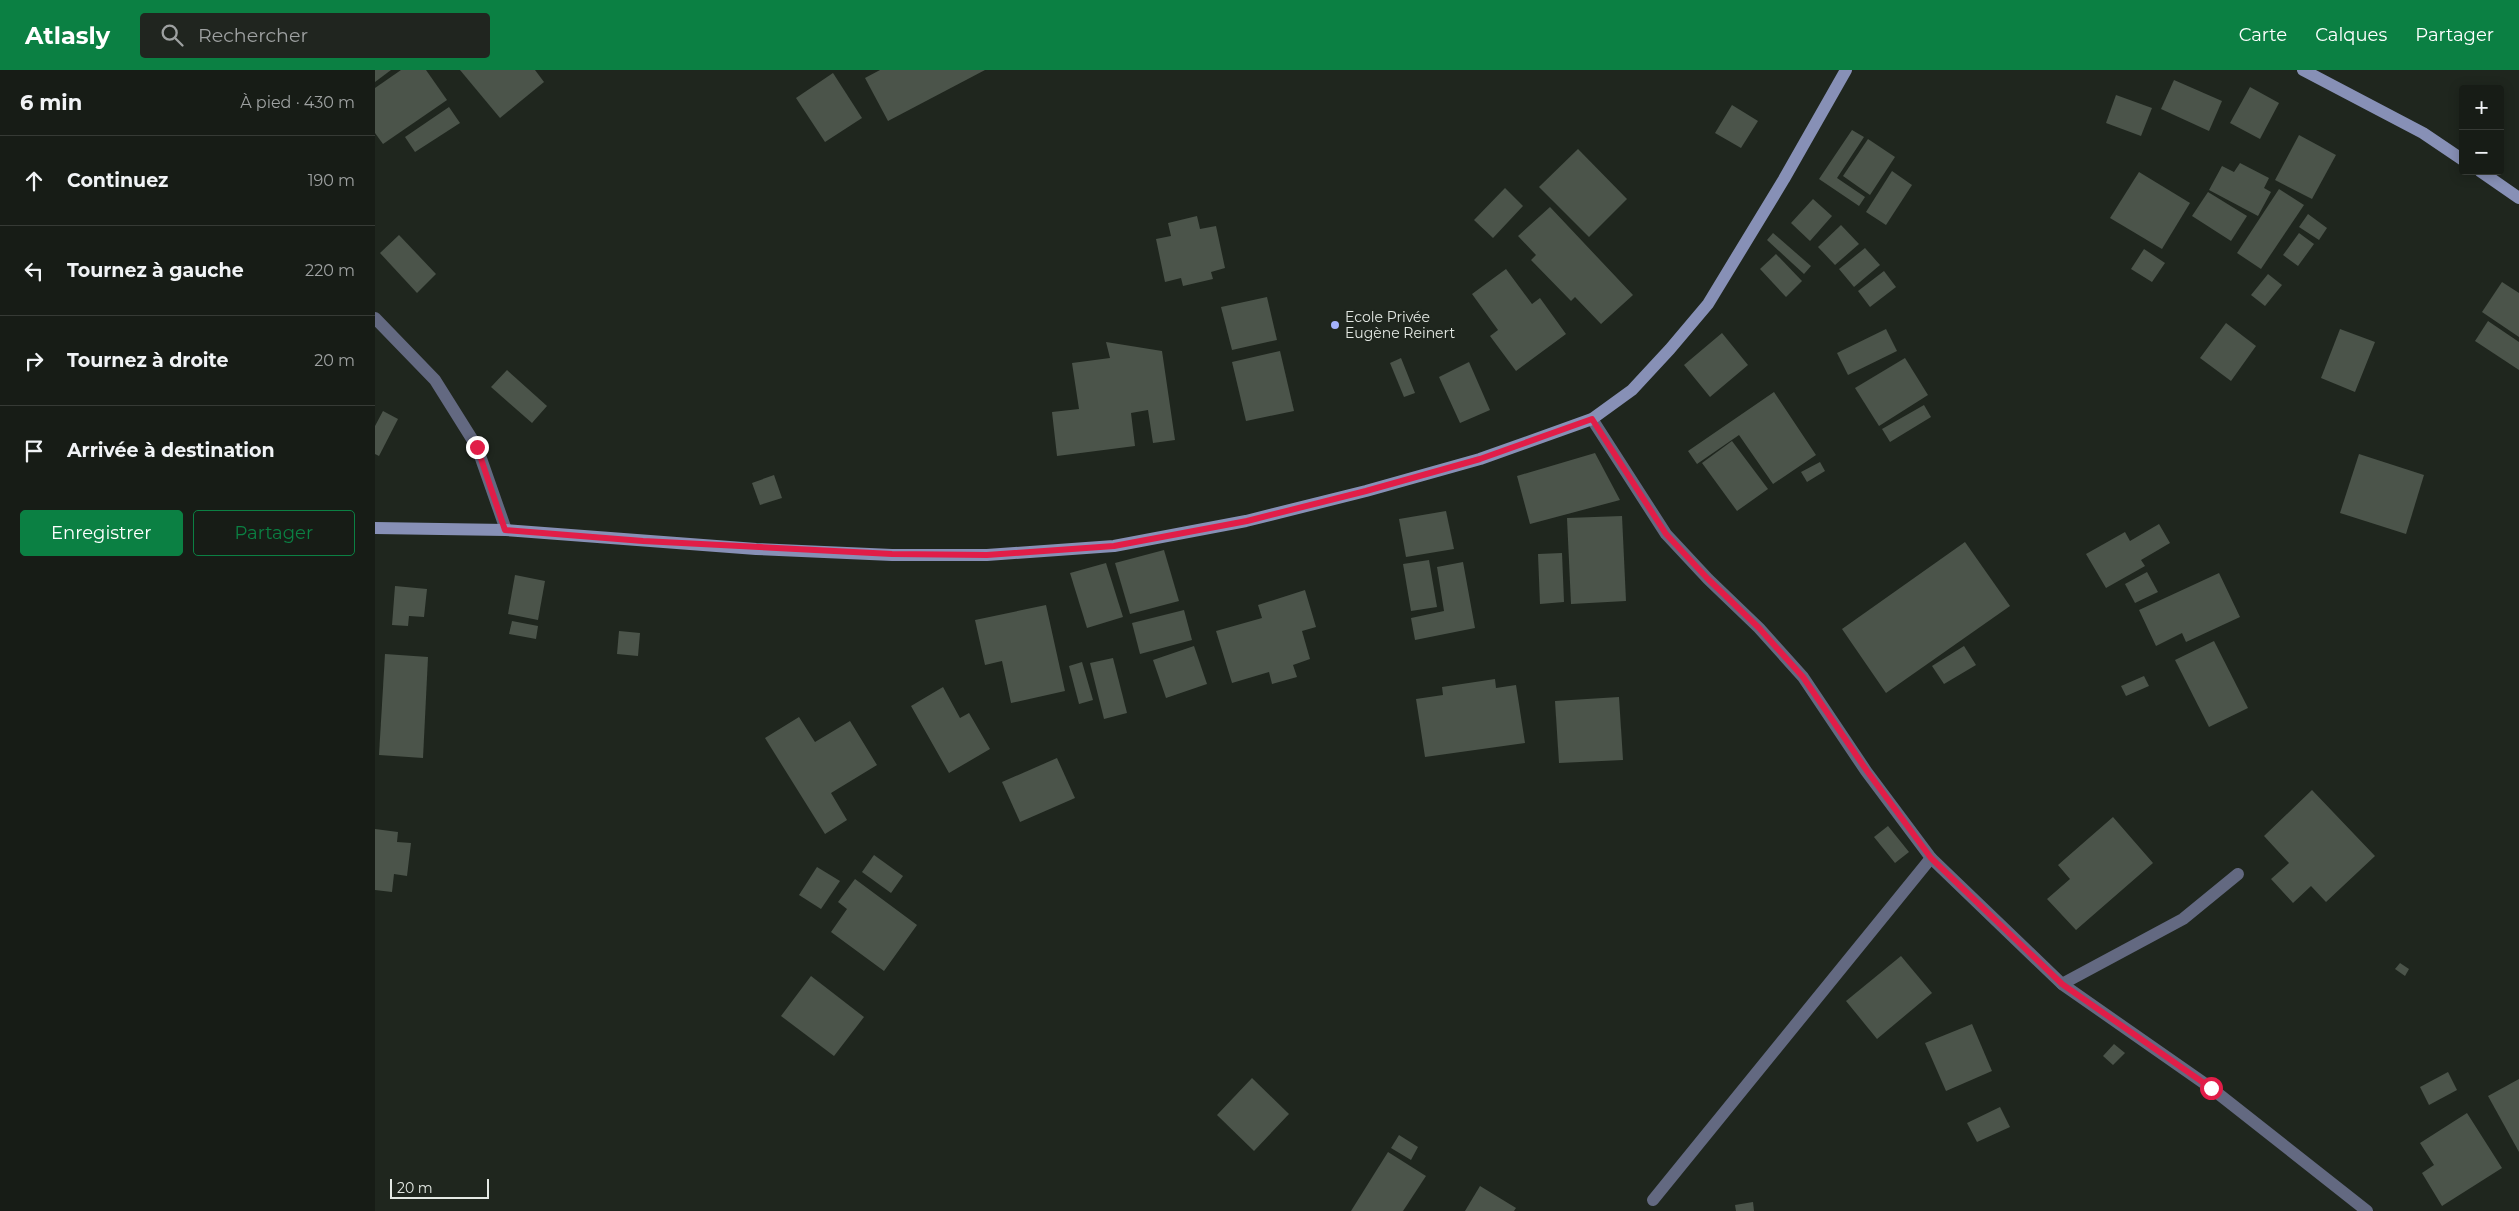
<!DOCTYPE html>
<html lang="fr">
<head>
<meta charset="utf-8">
<style>
	:root { --surface:#171c16; --page:#20251f; --text:#f1f3f6; --muted:#9ea1a1; --line:#363a35; --accent:#0b8043 }
	body { margin:0; font-family:Montserrat,sans-serif; background:var(--page); color:var(--text) }
	.controls { position:absolute; right:15px; top:15px; display:grid; overflow:hidden; border-radius:5px; box-shadow:0 2px 12px #0003 }
	.controls button { width:45px; height:45px; display:grid; place-items:center; padding:0; border:0; border-bottom:1px solid var(--line); background:var(--surface); color:var(--text); font:25px sans-serif }
	.scale { position:absolute; left:15px; bottom:12px; width:99px; box-sizing:border-box; padding-left:5px; border:2px solid #e4e9e4; border-top:0; font-size:14px; line-height:18px; white-space:nowrap; color:#e4e9e4; -webkit-text-stroke:4px #1f261e; paint-order:stroke }
	.stop { position:absolute; width:15px; height:15px; margin:-11px; border:4px solid #e11d48; border-radius:50%; background:#fff }
	.stop.end { background:#e11d48; border-color:#fff; box-shadow:0 1px 5px #0008 }
	.list { margin:0; padding:0; list-style:none }
	h2 { display:flex; justify-content:space-between; align-items:center; height:65px; margin:0; padding:0 20px; font-size:21px }
	h2 small { font-size:16px; font-weight:400; color:var(--muted) }
	.list li { display:grid; grid-template-columns:32px 1fr auto; gap:15px; align-items:center; box-sizing:border-box; height:90px; padding:0 20px; border-top:1px solid var(--line) }
	.list b { display:block; font-size:19px; white-space:nowrap }
	.list em { font-size:16px; font-style:normal; color:var(--muted) }
	.actions { display:flex; gap:10px; padding:15px 20px }
	.actions a { flex:1; padding:11px 0; border:1px solid var(--accent); border-radius:5px; text-align:center; font-size:18px; color:var(--accent) }
	.actions .main { background:var(--accent); color:#fff }
	.icon { flex:none; width:28px; height:28px; fill:none; stroke:currentColor; stroke-width:2; stroke-linecap:round; stroke-linejoin:round }
	.map { position:relative; flex:none; width:2144px; height:1141px; overflow:hidden }
	header { display:flex; align-items:center; gap:30px; box-sizing:border-box; height:70px; padding:0 25px; background:var(--accent); color:#fff }
	header strong { font-size:24px }
	nav { display:flex; gap:28px; margin-inline-start:auto; font-size:18px }
	.search { width:350px; height:45px; background:var(--page); display:flex; align-items:center; gap:12px; box-sizing:border-box; padding:0 18px; border-radius:5px; color:var(--muted); font-size:19px }
	main { display:flex }
	aside { flex:1; background:var(--surface) }
	.map>svg:first-child { display:block }
</style>
</head>
<body>
<header>
<strong>Atlasly</strong>
<div class="search"><svg class="icon" aria-label="search" viewBox="0 0 24 24"><circle cx="10" cy="10" r="6"/><path d="M15 15l6 6"/></svg>Rechercher</div>
<nav><a>Carte</a><a>Calques</a><a>Partager</a></nav>
</header>
<main>
<aside>
<h2>6 min<small>À pied · 430 m</small></h2>
<ul class="list">
<li><svg class="icon" aria-label="ahead" viewBox="0 0 24 24"><path d="M12 20V5M6 11l6-6 6 6"/></svg><div><b>Continuez</b></div><em>190 m</em></li>
<li><svg class="icon" aria-label="left" viewBox="0 0 24 24"><path d="M17 20v-9H6M10 6l-5 5 5 5"/></svg><div><b>Tournez à gauche</b></div><em>220 m</em></li>
<li><svg class="icon" aria-label="right" viewBox="0 0 24 24"><path d="M7 20v-9h11M14 6l5 5-5 5"/></svg><div><b>Tournez à droite</b></div><em>20 m</em></li>
<li><svg class="icon" aria-label="arrive" viewBox="0 0 24 24"><path d="M6 21V4h12l-3 4 3 4H6"/></svg><div><b>Arrivée à destination</b></div></li>
</ul>
<div class="actions"><a class="main">Enregistrer</a><a>Partager</a></div>
</aside>
<div class="map">
<svg width="2144" height="1141" viewBox="0 0 2144 1141">
	<rect width="100%" height="100%" fill="#1f261e"/>
	<g fill="#4b544a">
		<polygon points="0,0 16,0 0,12"/>
		<polygon points="26,0 51,0 72,30 8,74 0,63 0,18"/>
		<polygon points="85,0 160,0 169,12 125,48"/>
		<polygon points="505,0 610,0 513,51 490,8"/>
		<polygon points="458,3 487,48 450,72 421,28"/>
		<polygon points="1799,10 1847,31 1834,61 1786,39"/>
		<polygon points="1875,17 1904,33 1885,69 1855,53"/>
		<polygon points="1741,25 1777,38 1766,66 1731,53"/>
		<polygon points="1357,35 1383,51 1366,78 1340,63"/>
		<polygon points="74,37 85,53 40,82 30,67"/>
		<polygon points="1477,60 1489,67 1462,108 1490,127 1484,136 1444,109"/>
		<polygon points="1924,65 1961,85 1937,129 1900,110"/>
		<polygon points="1493,69 1520,87 1495,125 1468,106"/>
		<polygon points="1203,79 1252,129 1214,167 1164,117"/>
		<polygon points="1865,93 1894,108 1889,118 1896,122 1883,146 1834,120 1847,96 1859,102"/>
		<polygon points="1517,101 1537,115 1511,155 1491,142"/>
		<polygon points="1764,102 1815,133 1787,179 1735,148"/>
		<polygon points="1130,118 1148,136 1118,168 1099,150"/>
		<polygon points="1904,119 1929,135 1886,199 1862,183"/>
		<polygon points="1833,122 1872,146 1856,171 1817,146"/>
		<polygon points="1438,129 1457,146 1435,171 1416,153"/>
		<polygon points="1175,137 1258,225 1226,254 1200,227 1196,231 1156,190 1161,185 1143,166"/>
		<polygon points="1933,144 1952,158 1944,170 1924,157"/>
		<polygon points="822,146 825,159 841,156 850,198 836,202 838,209 808,216 806,208 790,212 781,169 796,166 793,153"/>
		<polygon points="1466,155 1484,174 1460,195 1443,177"/>
		<polygon points="1398,163 1436,196 1429,204 1392,170"/>
		<polygon points="1924,163 1939,174 1923,196 1908,185"/>
		<polygon points="24,165 61,204 42,223 5,183"/>
		<polygon points="1490,178 1505,195 1479,217 1464,199"/>
		<polygon points="1769,179 1790,193 1777,212 1756,199"/>
		<polygon points="1401,184 1427,211 1411,227 1385,199"/>
		<polygon points="1131,199 1157,234 1165,228 1191,264 1141,301 1115,266 1123,260 1097,224"/>
		<polygon points="1509,201 1521,217 1495,237 1483,221"/>
		<polygon points="1893,204 1907,215 1890,236 1876,225"/>
		<polygon points="2127,212 2144,223 2144,267 2107,242"/>
		<polygon points="892,227 902,270 857,280 846,237"/>
		<polygon points="2113,251 2144,272 2144,300 2100,271"/>
		<polygon points="1851,253 1881,276 1856,311 1825,288"/>
		<polygon points="1511,259 1522,281 1473,305 1462,283"/>
		<polygon points="1965,259 2000,272 1980,322 1946,308"/>
		<polygon points="1347,263 1373,295 1335,327 1309,295"/>
		<polygon points="731,272 787,281 800,370 778,373 773,340 756,343 760,376 682,386 677,342 704,339 697,293 735,288"/>
		<polygon points="905,281 919,341 871,351 857,292"/>
		<polygon points="1026,288 1040,323 1029,327 1015,293"/>
		<polygon points="1530,288 1553,325 1504,356 1480,318"/>
		<polygon points="1094,292 1115,340 1085,353 1064,307"/>
		<polygon points="132,300 172,336 157,353 116,317"/>
		<polygon points="1399,322 1441,385 1398,414 1364,365 1322,394 1313,381"/>
		<polygon points="1549,335 1556,347 1515,372 1507,359"/>
		<polygon points="8,341 23,349 4,386 0,384 0,356"/>
		<polygon points="1357,371 1393,419 1362,441 1327,393"/>
		<polygon points="1220,383 1245,430 1155,454 1142,406"/>
		<polygon points="1984,384 2049,405 2031,464 1965,443"/>
		<polygon points="1445,392 1450,401 1432,412 1426,402"/>
		<polygon points="399,405 407,428 385,435 377,413"/>
		<polygon points="1071,441 1079,479 1031,487 1024,449"/>
		<polygon points="1247,446 1251,531 1196,534 1192,448"/>
		<polygon points="1784,454 1795,473 1766,490 1770,496 1731,518 1711,484 1750,462 1755,471"/>
		<polygon points="1590,472 1635,536 1511,623 1467,559"/>
		<polygon points="789,480 804,531 755,544 740,493"/>
		<polygon points="1187,483 1189,532 1165,534 1163,484"/>
		<polygon points="1054,490 1062,537 1036,541 1028,494"/>
		<polygon points="1088,492 1100,558 1040,570 1036,548 1069,541 1062,497"/>
		<polygon points="731,493 748,547 712,558 695,503"/>
		<polygon points="1772,502 1783,522 1760,533 1750,514"/>
		<polygon points="1844,503 1865,547 1811,572 1807,563 1781,576 1764,540"/>
		<polygon points="140,505 170,511 163,550 133,544"/>
		<polygon points="20,516 52,519 49,547 34,546 33,556 17,555"/>
		<polygon points="930,520 941,557 927,561 935,589 918,595 922,607 897,614 894,602 857,613 841,561 887,548 883,535"/>
		<polygon points="671,535 690,621 636,633 627,591 610,595 600,550"/>
		<polygon points="809,540 817,570 765,584 757,553"/>
		<polygon points="137,551 163,556 161,569 134,564"/>
		<polygon points="244,561 265,563 263,586 242,584"/>
		<polygon points="1839,571 1873,638 1834,657 1800,590"/>
		<polygon points="819,576 832,614 791,628 778,590"/>
		<polygon points="1589,576 1601,595 1569,614 1557,596"/>
		<polygon points="10,584 53,587 48,688 4,685"/>
		<polygon points="738,588 752,643 729,649 715,593"/>
		<polygon points="707,592 718,630 704,634 694,596"/>
		<polygon points="1769,606 1774,616 1751,626 1746,616"/>
		<polygon points="1120,609 1121,618 1141,615 1150,673 1050,687 1041,629 1068,625 1067,617"/>
		<polygon points="568,617 585,648 594,643 615,679 574,703 536,636"/>
		<polygon points="1244,627 1248,690 1184,693 1180,631"/>
		<polygon points="424,647 440,672 475,651 502,695 456,723 472,750 450,764 390,668"/>
		<polygon points="682,688 700,728 645,752 627,712"/>
		<polygon points="1937,720 2000,786 1951,832 1936,816 1918,833 1896,809 1914,793 1889,766"/>
		<polygon points="1738,747 1778,793 1701,860 1672,829 1695,809 1683,795"/>
		<polygon points="1513,756 1534,782 1520,793 1499,767"/>
		<polygon points="0,759 23,762 22,772 36,773 32,806 19,804 17,822 0,820"/>
		<polygon points="499,785 528,806 516,823 487,802"/>
		<polygon points="442,797 465,811 446,839 424,825"/>
		<polygon points="480,809 542,855 509,901 456,862 472,839 463,832"/>
		<polygon points="1526,886 1557,923 1502,969 1471,931"/>
		<polygon points="2025,893 2034,899 2030,906 2020,899"/>
		<polygon points="436,906 489,947 459,986 406,946"/>
		<polygon points="1597,954 1617,1001 1571,1021 1550,973"/>
		<polygon points="1739,974 1750,983 1738,995 1728,986"/>
		<polygon points="2073,1002 2082,1020 2054,1035 2045,1017"/>
		<polygon points="877,1008 914,1044 879,1081 842,1045"/>
		<polygon points="2144,1009 2144,1082 2113,1026"/>
		<polygon points="1625,1037 1635,1057 1602,1072 1592,1053"/>
		<polygon points="2092,1043 2127,1098 2067,1136 2047,1103 2059,1095 2045,1073"/>
		<polygon points="1024,1065 1043,1077 1036,1090 1016,1078"/>
		<polygon points="1013,1082 1051,1106 1028,1141 976,1141"/>
		<polygon points="1105,1116 1141,1138 1139,1141 1090,1141"/>
		<polygon points="1378,1132 1379,1141 1361,1141 1360,1135"/>
	</g>
	<g fill="none" stroke-linecap="round" stroke-linejoin="round">
		<g stroke="#636981" stroke-width="12">
			<polyline points="1687,914 1808,849 1863,804"/>
			<polyline points="1278,1130 1556,788"/>
		</g>
		<g stroke="#636981" stroke-width="12">
			<polyline points="0,248 60,310 102,377 131,460"/>
			<polyline points="1217,349 1291,464 1333,509 1384,558 1428,607 1491,701 1556,788 1687,914 1836,1018 1992,1141"/>
		</g>
		<g stroke="#8790b6" stroke-width="12">
			<polyline points="1928,0 2048,63 2088,90"/>
			<polyline points="2105,101 2144,128"/>
			<polyline points="0,458 131,460 381,479 517,485 612,485 739,476 871,451 991,421 1105,389 1217,349 1257,320 1295,279 1333,234 1409,109 1471,0"/>
		</g>
	</g>
	<g fill="none" stroke-linecap="round" stroke-linejoin="round">
		<polyline stroke="#e11d48" stroke-width="6" points="102,377 130,460 268,471 517,484 612,485 739,476 872,451 991,421 1105,389 1217,349 1291,464 1333,509 1384,558 1428,607 1492,701 1556,788 1687,914 1836,1018"/>
	</g>
	<circle fill="#a4b2fc" stroke="#1f261e" stroke-width="2" cx="960" cy="255" r="5"/>
	<g text-anchor="middle" stroke-width="4" stroke-linejoin="round" paint-order="stroke">
		<g font-size="14" fill="#e4e9e4" stroke="#1f261e" text-anchor="start">
			<text x="970" y="252">Ecole Privée<tspan x="970" dy="16">Eugène Reinert</tspan></text>
		</g>
	</g>
</svg>
<div class="controls">
<button>+</button>
<button>−</button>
</div>
<div class="scale">20 m</div>
<div class="stop" style="left:1836px;top:1018px"></div>
<div class="stop end" style="left:102px;top:377px"></div>
</div>
</main>
</body>
</html>
